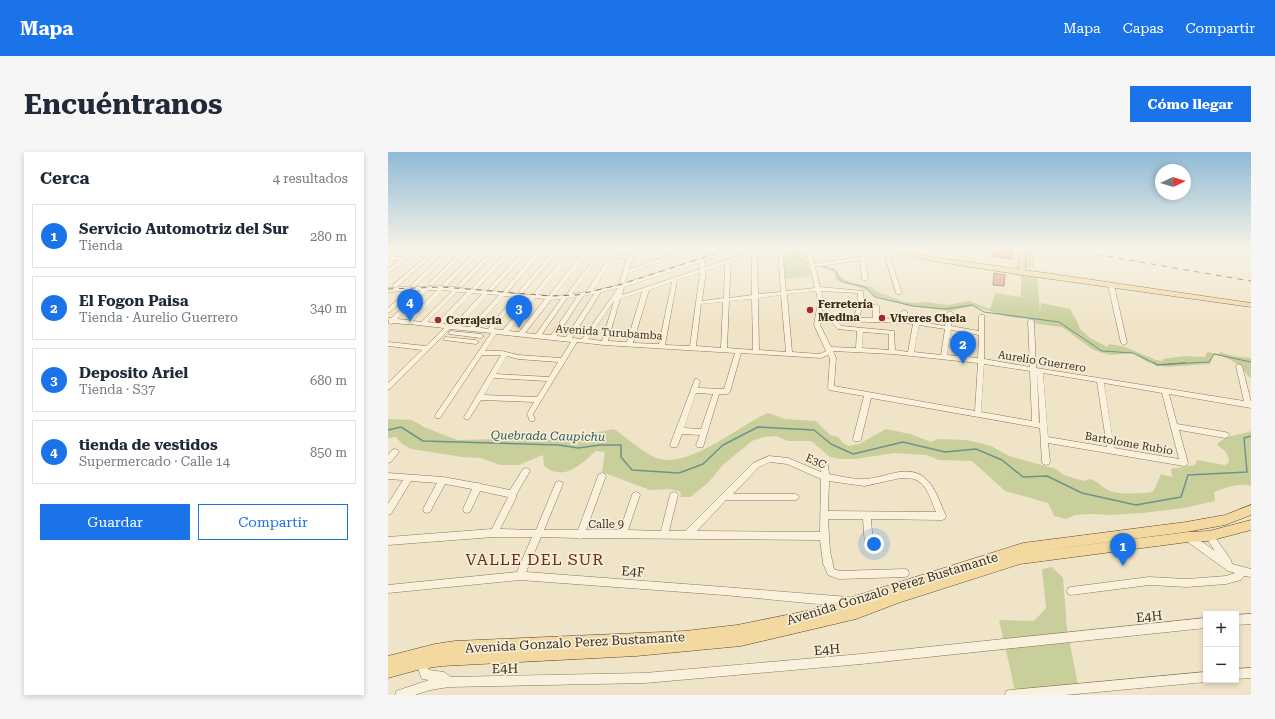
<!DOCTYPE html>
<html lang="es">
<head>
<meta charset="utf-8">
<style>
	:root { --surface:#fff; --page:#f6f6f7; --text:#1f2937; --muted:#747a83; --line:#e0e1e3; --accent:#1a73e8 }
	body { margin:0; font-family:"Roboto Serif",serif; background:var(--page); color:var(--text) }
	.controls { position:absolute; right:12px; bottom:12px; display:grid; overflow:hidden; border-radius:0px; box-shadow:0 2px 6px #0003 }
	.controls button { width:36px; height:36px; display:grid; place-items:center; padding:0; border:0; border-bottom:1px solid var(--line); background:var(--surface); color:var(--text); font:20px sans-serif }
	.compass { position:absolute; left:767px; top:12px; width:36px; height:36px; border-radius:50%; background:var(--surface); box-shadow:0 2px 6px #0003; rotate:86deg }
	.you { position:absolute; left:486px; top:392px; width:14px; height:14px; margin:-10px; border:3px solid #fff; border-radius:50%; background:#1a73e8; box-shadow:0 0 0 6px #1a73e833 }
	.badge { display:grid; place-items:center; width:26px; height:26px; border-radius:50%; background:var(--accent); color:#fff; font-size:13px; font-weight:700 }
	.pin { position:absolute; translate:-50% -33px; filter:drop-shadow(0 1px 2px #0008) }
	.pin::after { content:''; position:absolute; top:21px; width:14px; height:12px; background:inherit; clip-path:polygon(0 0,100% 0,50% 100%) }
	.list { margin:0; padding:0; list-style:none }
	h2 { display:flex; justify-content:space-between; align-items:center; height:52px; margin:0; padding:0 16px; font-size:17px }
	h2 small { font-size:13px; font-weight:400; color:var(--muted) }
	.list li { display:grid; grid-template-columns:26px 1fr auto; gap:12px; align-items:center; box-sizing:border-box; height:64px; margin:0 8px 8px; padding:0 8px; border:1px solid var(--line); border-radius:0px }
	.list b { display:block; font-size:15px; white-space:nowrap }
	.list p { margin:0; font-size:13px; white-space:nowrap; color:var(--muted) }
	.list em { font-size:13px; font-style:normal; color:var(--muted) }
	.actions { display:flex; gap:8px; padding:12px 16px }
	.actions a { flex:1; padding:9px 0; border:1px solid var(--accent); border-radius:0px; text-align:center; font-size:14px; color:var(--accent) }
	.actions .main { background:var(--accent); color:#fff }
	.map { position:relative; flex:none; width:863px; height:543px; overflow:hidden; border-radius:0px }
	header { display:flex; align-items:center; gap:24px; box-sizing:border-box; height:56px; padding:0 20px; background:var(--accent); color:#fff }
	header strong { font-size:19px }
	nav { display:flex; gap:22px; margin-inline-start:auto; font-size:14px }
	.intro { display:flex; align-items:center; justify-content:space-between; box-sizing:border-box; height:96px; padding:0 24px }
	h1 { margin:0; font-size:28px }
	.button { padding:10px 18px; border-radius:0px; background:var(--accent); color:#fff; font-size:14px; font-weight:700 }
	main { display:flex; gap:24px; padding:0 24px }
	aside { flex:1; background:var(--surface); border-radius:0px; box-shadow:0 2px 6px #0003 }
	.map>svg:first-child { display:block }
</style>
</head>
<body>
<header>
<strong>Mapa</strong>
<nav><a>Mapa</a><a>Capas</a><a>Compartir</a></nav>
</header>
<div class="intro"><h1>Encuéntranos</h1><a class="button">Cómo llegar</a></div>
<main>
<aside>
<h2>Cerca<small>4 resultados</small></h2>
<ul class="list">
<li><span class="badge">1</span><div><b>Servicio Automotriz del Sur</b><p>Tienda</p></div><em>280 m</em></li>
<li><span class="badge">2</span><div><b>El Fogon Paisa</b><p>Tienda · Aurelio Guerrero</p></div><em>340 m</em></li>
<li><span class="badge">3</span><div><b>Deposito Ariel</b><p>Tienda · S37</p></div><em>680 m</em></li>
<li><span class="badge">4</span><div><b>tienda de vestidos</b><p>Supermercado · Calle 14</p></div><em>850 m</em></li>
</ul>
<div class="actions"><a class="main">Guardar</a><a>Compartir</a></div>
</aside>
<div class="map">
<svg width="863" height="543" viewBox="0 0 863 543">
	<rect width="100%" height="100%" fill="#f0e4c8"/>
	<g fill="#c9cf9b">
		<polygon points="394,97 416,97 423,124 397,127"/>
		<polygon points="636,97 644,97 646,116 637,115"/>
		<path d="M437 114 447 117C453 131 471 132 485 135V138L516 150 530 151 537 150 560 153 581 149 602 157 607 141 633 145V122L649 125 652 159 653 151 682 157 689 169 692 177 702 186 719 195 721 192 737 195 768 208 774 209 775 207 796 204 817 205 819 200 831 202 832 200 845 204 863 206V226L861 225C852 212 842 206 826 202L822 212 778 215 759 210 745 201 724 203 714 201 704 197 674 175 650 172 641 167 621 165 585 154 562 159 522 154 494 147 493 145H485L484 141 473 136 454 131 447 127V122L444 119 433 116Z"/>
		<path d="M380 261 397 267 428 269 442 283 450 285 455 291 460 294 471 292 498 277 522 282 543 290 550 287 578 288 591 291 603 294 621 304 668 317 676 323 696 329C705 323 711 333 718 337 731 344 750 341 765 340L773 322 784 325 783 317 807 313 809 308 837 313 841 310C841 301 836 298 829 293 836 283 852 283 863 279V334C852 330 836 336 826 340L827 349 796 356 755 361 722 363 703 362 687 363 678 367 666 364 660 351 617 339 584 309 551 308 538 303 506 301 467 307H452L442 305 423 289H400L388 284 376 285 364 289 335 313 320 331 302 345H292L293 340 282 337 262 338 214 320 217 300 208 299C192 313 176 330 156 314L155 303 131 313H112L93 306 74 305 23 297 14 292 8 285 0 286V267L24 268 36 275 69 288 149 286 176 287 226 277C238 285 253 299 266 305 299 320 350 273 380 261Z"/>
		<polygon points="664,415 675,426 679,477 692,543 628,543 611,468 646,469 658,456 654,417"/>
	</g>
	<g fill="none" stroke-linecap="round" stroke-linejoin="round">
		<g stroke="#6f938a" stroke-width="1">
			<polyline points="406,97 411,108 419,111"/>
			<polyline points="433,114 447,118 453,129 477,135 487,145 525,154 557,157 584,153 596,160 671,170 714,199 745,201 768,212"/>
			<polyline points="780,212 821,210 826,202 863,210"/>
		</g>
		<g stroke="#6f938a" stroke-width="1.5">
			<polyline points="766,211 769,213 797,211"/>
			<polyline points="0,278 13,275 35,289 171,293 190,296 212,293 233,293 233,305 244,318 291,321 315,312 335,293 370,275 426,278 443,292 465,302 515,290 557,300 588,297 614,308 635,325 659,324 694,341 748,353 793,345 800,323 859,320 856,286 863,284"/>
		</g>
	</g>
	<g fill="#cf9f7d" stroke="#8d5f41">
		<polygon points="605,97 624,98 624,107 604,104"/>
		<polygon points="606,121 617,123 616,134 605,133"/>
	</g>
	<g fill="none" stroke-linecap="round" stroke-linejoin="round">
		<defs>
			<g id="minor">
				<polygon points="10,97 15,97 7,105 16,105 27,97 32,97 0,122 0,117 12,108 0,108 0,104 2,105"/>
				<polygon points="47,97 52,97 9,135 5,135 5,133"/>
				<path d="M61 97H66L28 134 26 135 54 134C59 136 67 134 71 136L117 140 115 139 116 138 148 100H140L105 138H101V136L135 99H125L89 137H85L84 136 120 98V97H156V98L166 99 168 98C174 100 177 100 183 98L185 99V100L194 101 197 97H202L199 101 209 102 212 97H217L214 102 223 103 226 97H231L227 103 240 104 242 97H247V100L254 97H262L246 103 241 117 301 97H309L315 106 342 97H350L316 109 317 115 372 97H380L369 102 370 142 393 140 390 97H394L398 139 427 136 418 97H423L426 112 477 104 480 97H485L481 106 477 107 480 127 479 128H475L474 127 472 108 427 115 432 135 475 139V153L471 166H485V154L488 152 491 154V166L513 167V160L516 158 519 160V168L557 174 559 161 562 159 565 161 563 174 591 179V164L592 163H596V207L642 215 640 169 643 167 646 169 648 216 856 249 848 214 851 212 854 214 863 250V256L781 242 789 272 837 280 840 281 841 283 840 285 837 286 791 278 800 311 799 313 796 314 660 291 662 310 661 312 658 313 655 312 654 310 652 276 483 246 473 287 472 289H466L465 287 476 244 441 238 440 236 442 206 440 203 433 206 353 201 342 240 339 242H331L315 295H309L308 293 312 283 294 282 289 295H283L282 293 307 227H309L312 229 310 236 336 237 347 201 216 193 189 190 145 262 147 267 146 269H142L139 262 146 250 93 248 81 267H77L76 265 113 203H94L52 266H48L47 264 48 262 103 181 62 177 2 237H0V231L34 198 0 194V190L38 194 56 176 21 172C16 174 9 169 3 172L1 171 0 166H3L33 138 25 139 2 160 0 161V156L19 139 0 140V136L25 134 23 133 24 132ZM305 99 311 107 237 131 240 121ZM153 101 163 102 131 139V141H135L168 102 177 103 146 141V143L118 141 120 140ZM182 103 192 104 162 142V144L150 143ZM364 103V143L341 146 343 110ZM197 104 207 105 178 143 166 144ZM211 105 221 106 198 140 184 142ZM225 106 239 107 231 133 205 139ZM311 111 312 117 234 143 236 135ZM337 112 336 146 314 149 318 119ZM312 121 302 194 277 193 289 128ZM284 130 271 192 245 191 261 138ZM230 136 194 187 184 186 213 140ZM40 138H49L19 168 9 167ZM55 138 64 139 33 170 25 169ZM428 139 430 150 426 173 438 199 432 202 404 200 399 142ZM433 139 470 141 469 153 466 166 444 165 434 159 436 150ZM69 140H79L49 171 39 170ZM254 140 239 190 220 189 232 147ZM84 141 94 142 65 173 55 172ZM100 142 111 143 82 175 72 174ZM206 142 178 185 169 184 195 144ZM393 143 398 200 371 198 370 146ZM116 144 126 145 100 177 88 175ZM131 145 141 146 115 178 106 177ZM189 145 163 183 154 182 179 146ZM147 146 157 147 131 180 121 179ZM173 147 148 182 137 181 163 148ZM364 147 365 198 339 196 341 149ZM226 149 214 189 200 187ZM335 150 333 196 308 194 313 152ZM434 164 441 168 450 177 469 179 468 196 443 195 432 173ZM448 169 516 171 525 172 520 200 507 198 506 179 454 174ZM531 173 557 177 553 203 526 200ZM563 178 591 183 590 206 559 203ZM475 180 501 182V198L474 196ZM108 182 183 190 173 206 130 203 114 199H97ZM445 199 504 202 590 211 587 259 446 234 448 206ZM119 204 130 207 170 210 161 225 108 222ZM596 212 642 219 644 269 593 260ZM649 220 652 271H651ZM655 221 709 230 719 295 660 285ZM106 226 159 229 149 245 96 243ZM716 231 774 241 791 307 726 296ZM308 241 325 242 313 277 296 276Z"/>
				<polygon points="76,97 81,97 45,133 41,133 41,131"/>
				<polygon points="90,97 95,97 59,134 55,134 55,132"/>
				<polygon points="105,97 110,97 74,135 70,135 70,133"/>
				<polygon points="495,97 499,98 514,141 513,142 509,142 508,141"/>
				<polygon points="723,131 726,133 739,191 736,193 733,191 720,133"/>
				<polygon points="63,179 93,182 96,184 93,186 61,182 61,180"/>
				<polygon points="58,185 88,188 91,190 88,192 56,188 55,187 56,186"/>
				<polygon points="7,297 10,298 11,300 3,310 0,311 0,303 4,298"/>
				<path d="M381 304 400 306 433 320 434 313 437 312 440 313 441 322C451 324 468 328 478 327 489 326 500 322 511 320 542 315 548 342 558 364L557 367 554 368 483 367 485 394 484 397 481 398 478 397 477 394 475 367H440L442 399 446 417 451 419 517 417 520 418 521 421 520 424 517 425 451 427 440 423 435 411 432 388 195 386 192 387 189 386 153 385 138 420 336 435 461 445 464 447 466 450 464 453 461 455 336 443 132 428 0 441V433L129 420 144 385H106L0 393V385L104 377 120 345 92 339 82 360 79 361 76 360 75 357 84 337 57 332 42 360 39 361 36 360 35 357 49 331 23 329 3 362 0 363V352L15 328 0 327V321L55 325 88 331H90L93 332 122 338 135 317 138 316 141 317 142 319 128 343V346L112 377 148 378 168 330 171 329 174 330 175 332 156 378H190L210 324 211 322 214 321 217 322 218 324 198 378H232L244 343 245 341 248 340 251 341 252 343 240 378 273 379 282 343 283 341 286 340 289 341 290 343 281 379H297L365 311ZM382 310 399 312 433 327 432 380 309 379 338 348H407L410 347 411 345 410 343 407 342H345L371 315ZM513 326C517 326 522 326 526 327 539 331 543 349 548 360L440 359 441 329 476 334Z"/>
				<polygon points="821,380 824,381 843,408 844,412 863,417 863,425 856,424 853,428 838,432 799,435 761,433 683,443 680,442 679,439 680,436 683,435 761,425 799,427 838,424 847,421 840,419 797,388 796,385 797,382 800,381 803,382 827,399 817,384 818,381"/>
				<polygon points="863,462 863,472 848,473 848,463"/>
				<polygon points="818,466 818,476 473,512 257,531 61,535 42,538 27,543 7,543 8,539 41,528 34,527 28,511 30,508 33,506 36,508 41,518 56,520 63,525 257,521 473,502"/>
				<polygon points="863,516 863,526 848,527 848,517"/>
				<polygon points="818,520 818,528 822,528 818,530 677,543 617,543 618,539 622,538"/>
			</g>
			<g id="major">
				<polygon points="488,97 503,97 551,106 631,117 631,97 637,97 637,118 863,151 863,155 634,123 551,110"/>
				<polygon points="863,353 863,363 837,373 798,380 635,401 800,380 821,379 863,368 863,378 821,389 800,390 632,412 513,450 468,467 353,494 248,504 54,514 33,517 0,526 0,504 47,492 67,489 297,479 349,473 423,458 635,391 798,370 837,363"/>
			</g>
		</defs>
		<use href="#minor" stroke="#8d765c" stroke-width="1"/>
		<use href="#major" stroke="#5b4430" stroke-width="1"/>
		<use href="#minor" fill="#faf1dc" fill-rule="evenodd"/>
		<use href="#major" fill="#f3d9a0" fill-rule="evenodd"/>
		<g stroke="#3d2e20" stroke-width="1" stroke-dasharray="5.5 5.5" stroke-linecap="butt">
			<polyline points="676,97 863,129"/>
			<polyline points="0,137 54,135 163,144 189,143 234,132 343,97"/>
		</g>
	</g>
	<linearGradient id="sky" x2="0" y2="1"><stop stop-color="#8fbad6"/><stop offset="0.56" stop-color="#f8f3e6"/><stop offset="1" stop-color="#f8f3e6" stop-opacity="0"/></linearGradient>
	<rect width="863" height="173" fill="url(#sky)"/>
	<g fill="#9e2a2b" stroke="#f7eed8" stroke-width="1.5">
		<circle cx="422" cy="158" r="4"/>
		<circle cx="494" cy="166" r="4"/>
		<circle cx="50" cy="168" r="4"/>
	</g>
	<g text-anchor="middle" stroke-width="3.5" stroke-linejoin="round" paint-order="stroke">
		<g font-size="11" font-weight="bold" fill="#3d2e20" stroke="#f7eed8" text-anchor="start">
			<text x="430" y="156">Ferretería<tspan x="430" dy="13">Medina</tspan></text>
			<text x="502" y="170">Viveres Chela</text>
			<text x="58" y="172">Cerrajeria</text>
		</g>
		<g font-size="11" fill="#3d2e20" stroke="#f7eed8">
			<text transform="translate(221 180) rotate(4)" y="4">Avenida Turubamba</text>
			<text transform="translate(654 209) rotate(9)" y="4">Aurelio Guerrero</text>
			<text transform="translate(741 291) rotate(10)" y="4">Bartolome Rubio</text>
			<text transform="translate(428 309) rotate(23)" y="4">E3C</text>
			<text x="218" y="376">Calle 9</text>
		</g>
		<g font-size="12" font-style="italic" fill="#2f5d5a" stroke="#f7eed8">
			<text transform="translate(160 284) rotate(1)" y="4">Quebrada Caupichu</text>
		</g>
		<g font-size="13" fill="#3d2e20" stroke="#f7eed8">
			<text transform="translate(245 419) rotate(4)" y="5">E4F</text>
			<text transform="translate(504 436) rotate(-17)" y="5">Avenida Gonzalo Perez Bustamante</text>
			<text transform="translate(761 464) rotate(-6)" y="5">E4H</text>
			<text transform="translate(187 490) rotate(-3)" y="5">Avenida Gonzalo Perez Bustamante</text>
			<text transform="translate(439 497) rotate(-5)" y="5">E4H</text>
			<text transform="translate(117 516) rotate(-1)" y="5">E4H</text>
		</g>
		<g font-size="16" letter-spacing="1" fill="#6b2e1e" stroke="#f7eed8">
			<text x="147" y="413">VALLE DEL SUR</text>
		</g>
	</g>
</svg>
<div class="controls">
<button>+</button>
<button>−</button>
</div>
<svg class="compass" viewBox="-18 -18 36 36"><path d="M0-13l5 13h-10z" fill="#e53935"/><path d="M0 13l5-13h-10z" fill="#747a83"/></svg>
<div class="you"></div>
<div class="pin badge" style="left:735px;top:414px">1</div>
<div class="pin badge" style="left:575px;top:212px">2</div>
<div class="pin badge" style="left:131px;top:176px">3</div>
<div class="pin badge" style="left:22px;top:170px">4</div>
</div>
</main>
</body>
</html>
